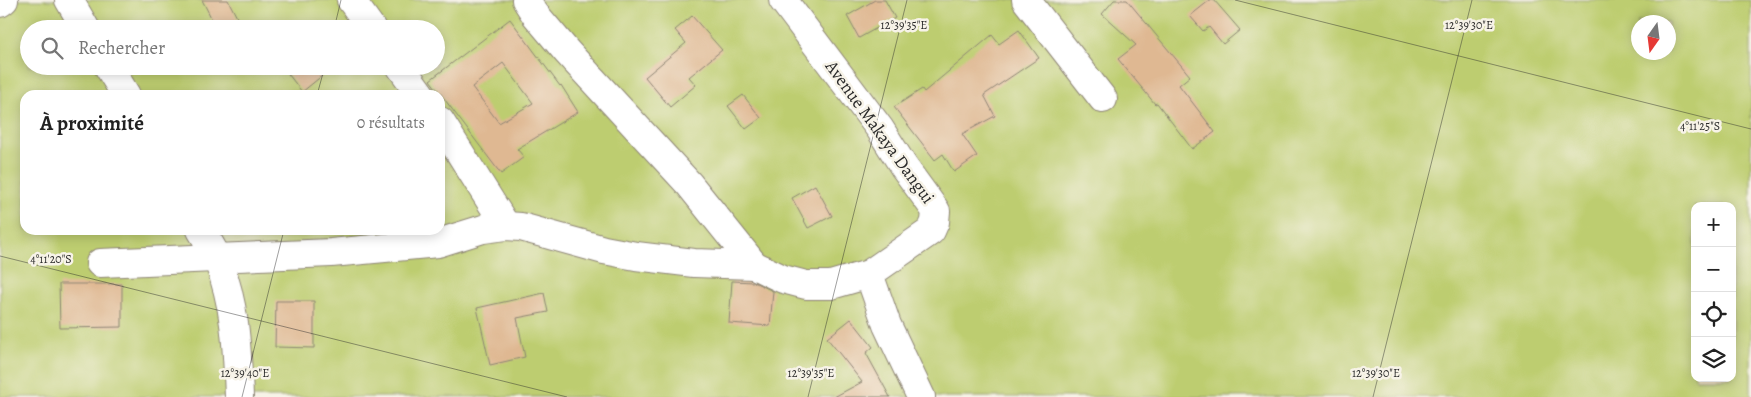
<!DOCTYPE html>
<html lang="fr">
<head>
<meta charset="utf-8">
<style>
	:root { --surface:#fff; --page:#f2f2f2; --text:#222; --muted:#767676; --line:#e0e0e0 }
	body { margin:0; font-family:Alegreya,serif; background:var(--page); color:var(--text) }
	.controls { position:absolute; right:15px; bottom:15px; display:grid; overflow:hidden; border-radius:10px; box-shadow:0 2px 12px #0003 }
	.controls button { width:45px; height:45px; display:grid; place-items:center; padding:0; border:0; border-bottom:1px solid var(--line); background:var(--surface); color:var(--text); font:25px sans-serif }
	.compass { position:absolute; left:1631px; top:15px; width:45px; height:45px; border-radius:50%; background:var(--surface); box-shadow:0 2px 12px #0003; rotate:194deg }
	.list { margin:0; padding:0; list-style:none }
	h2 { display:flex; justify-content:space-between; align-items:center; height:65px; margin:0; padding:0 20px; font-size:21px }
	h2 small { font-size:16px; font-weight:400; color:var(--muted) }
	.icon { flex:none; width:28px; height:28px; fill:none; stroke:currentColor; stroke-width:2; stroke-linecap:round; stroke-linejoin:round }
	.map { position:relative; flex:none; width:1751px; height:397px; overflow:hidden }
	.search { position:absolute; background:var(--surface); box-shadow:0 2px 12px #0003; left:20px; top:20px; width:425px; height:55px; display:flex; align-items:center; gap:12px; box-sizing:border-box; padding:0 18px; border-radius:28px; color:var(--muted); font-size:19px }
	.panel { position:absolute; background:var(--surface); box-shadow:0 2px 12px #0003; left:20px; top:90px; width:425px; height:145px; border-radius:15px }
	.map>svg:first-child { display:block }
</style>
</head>
<body>
<div class="map">
<svg width="1751" height="397" viewBox="0 0 1751 397">
	<rect width="100%" height="100%" fill="#f7f3e8"/>
	<filter id="ink" filterUnits="userSpaceOnUse"><feTurbulence type="fractalNoise" baseFrequency=".02" numOctaves="2"/><feDisplacementMap in="SourceGraphic" scale="10" xChannelSelector="R" yChannelSelector="G"/><feConvolveMatrix kernelMatrix="1 2 1 2 8 2 1 2 1" color-interpolation-filters="sRGB"/></filter>
	<filter id="wash" filterUnits="userSpaceOnUse"><feTurbulence type="fractalNoise" baseFrequency=".0096" numOctaves="4" result="noise"/><feDisplacementMap in="SourceGraphic" scale="20" xChannelSelector="R" yChannelSelector="G"/><feGaussianBlur stdDeviation="1.12" result="paint"/><feColorMatrix in="noise" values="0 0 0 0 0 0 0 0 0 0 0 0 0 0 0 0 0 1.4 0 .05"/><feComposite in="paint" operator="in"/></filter>
	<g filter="url(#wash)">
		<rect width="100%" height="100%" fill="#efdebd"/>
		<path fill="#bdcd70" stroke="#747c4e" fill-rule="evenodd" d="M0 0H1751V397H0ZM1638 22H1668V52H1638ZM29 29H436V66H29ZM25 95H440V230H25ZM1695 206H1732V378H1695Z"/>
		<g id="blocks">
			<g fill="#dfb892" fill-rule="evenodd">
				<polygon points="202,0 228,0 243,29 217,29"/>
				<polygon points="875,0 885,0 895,18 859,38 847,16"/>
				<polygon points="1114,0 1127,0 1190,76 1179,85 1215,132 1192,149 1157,103 1155,104 1118,59 1136,45 1102,14"/>
				<polygon points="1210,0 1214,0 1240,30 1223,44 1209,27 1203,31 1190,16"/>
				<polygon points="692,16 722,50 689,77 696,85 670,107 645,77 686,43 675,30"/>
				<path d="M510 19 560 86 561 85 578 112 517 149 524 157 501 174 430 80ZM503 63 533 103 499 123 472 87Z"/>
				<polygon points="1019,30 1039,58 984,95 995,116 962,134 977,156 954,172 943,154 935,160 894,107 922,89 924,92 992,35 999,44"/>
				<polygon points="282,66 334,66 302,92"/>
				<polygon points="743,95 761,118 746,129 728,106"/>
				<polygon points="815,185 832,216 808,228 792,198"/>
				<polygon points="732,281 754,282 773,291 770,326 729,323"/>
				<polygon points="59,284 122,284 122,327 60,328"/>
				<polygon points="544,293 548,312 517,318 525,357 490,365 477,308"/>
				<polygon points="276,301 314,301 314,348 275,347"/>
				<polygon points="851,319 873,347 866,353 890,397 834,397 862,382 827,338"/>
			</g>
		</g>
	</g>
	<g filter="url(#ink)">
		<use href="#blocks" fill-opacity="0" stroke="#8d8474" stroke-width="1"/>
		<g fill="none" stroke-linecap="round" stroke-linejoin="round">
			<defs>
				<g id="street">
					<polyline points="69,0 86,29"/>
					<polyline points="351,0 372,29"/>
					<polyline points="526,0 535,14 567,52 689,184 754,265 783,279 806,285 831,285 869,274 931,231 935,222 936,211 904,167 880,129 783,0"/>
					<polyline points="1026,0 1103,99"/>
					<polyline points="0,3 4,0"/>
					<polyline points="108,66 126,95"/>
					<polyline points="400,66 421,95"/>
					<polyline points="440,121 506,226"/>
					<path d="M201 230C207 240 214 250 218 260 236 307 237 348 239 397"/>
					<polyline points="100,263 331,253 438,243 483,229 506,226 521,227 604,250 636,256 694,263 754,265"/>
					<polyline points="869,274 887,325 921,397"/>
				</g>
			</defs>
			<use href="#street" stroke="#8d8474" stroke-width="30"/>
			<use href="#street" stroke="#fff" stroke-width="28"/>
		</g>
	</g>
	<path fill="none" stroke="#2b2b2b" stroke-width="1" stroke-opacity="0.45" d="M1235 0 1751 129M334 29 341 0M317 95 325 66M0 256 567 397M242 397 284 230M808 397 907 0M1373 397 1472 0"/>
	<g text-anchor="middle" stroke-width="5" stroke-linejoin="round" paint-order="stroke">
		<g font-size="18" fill="#2b2b2b" stroke="#f7f3e8">
			<text transform="translate(880 132) rotate(54)" y="6">Avenue Makaya Dangui</text>
		</g>
	</g>
	<g font-size="12" text-anchor="middle" fill="#2b2b2b" stroke="#f7f3e8" stroke-width="5" stroke-linejoin="round" paint-order="stroke">
		<text x="904" y="29">12°39'35"E</text>
		<text x="1469" y="29">12°39'30"E</text>
		<text x="1700" y="130">4°11'25"S</text>
		<text x="51" y="263">4°11'20"S</text>
		<text x="245" y="377">12°39'40"E</text>
		<text x="811" y="377">12°39'35"E</text>
		<text x="1376" y="377">12°39'30"E</text>
	</g>
</svg>
<div class="controls">
<button>+</button>
<button>−</button>
<button><svg class="icon" aria-label="locate" viewBox="0 0 24 24"><circle cx="12" cy="12" r="6"/><path d="M12 2v4M12 18v4M2 12h4M18 12h4"/></svg></button>
<button><svg class="icon" aria-label="layers" viewBox="0 0 24 24"><path d="M12 4l9 5-9 5-9-5zM3 14l9 5 9-5"/></svg></button>
</div>
<svg class="compass" viewBox="-18 -18 36 36"><path d="M0-13l5 13h-10z" fill="#e53935"/><path d="M0 13l5-13h-10z" fill="#767676"/></svg>
<div class="search"><svg class="icon" aria-label="search" viewBox="0 0 24 24"><circle cx="10" cy="10" r="6"/><path d="M15 15l6 6"/></svg>Rechercher</div>
<section class="panel">
<h2>À proximité<small>0 résultats</small></h2>
<ul class="list">
</ul>
</section>
</div>
</body>
</html>
